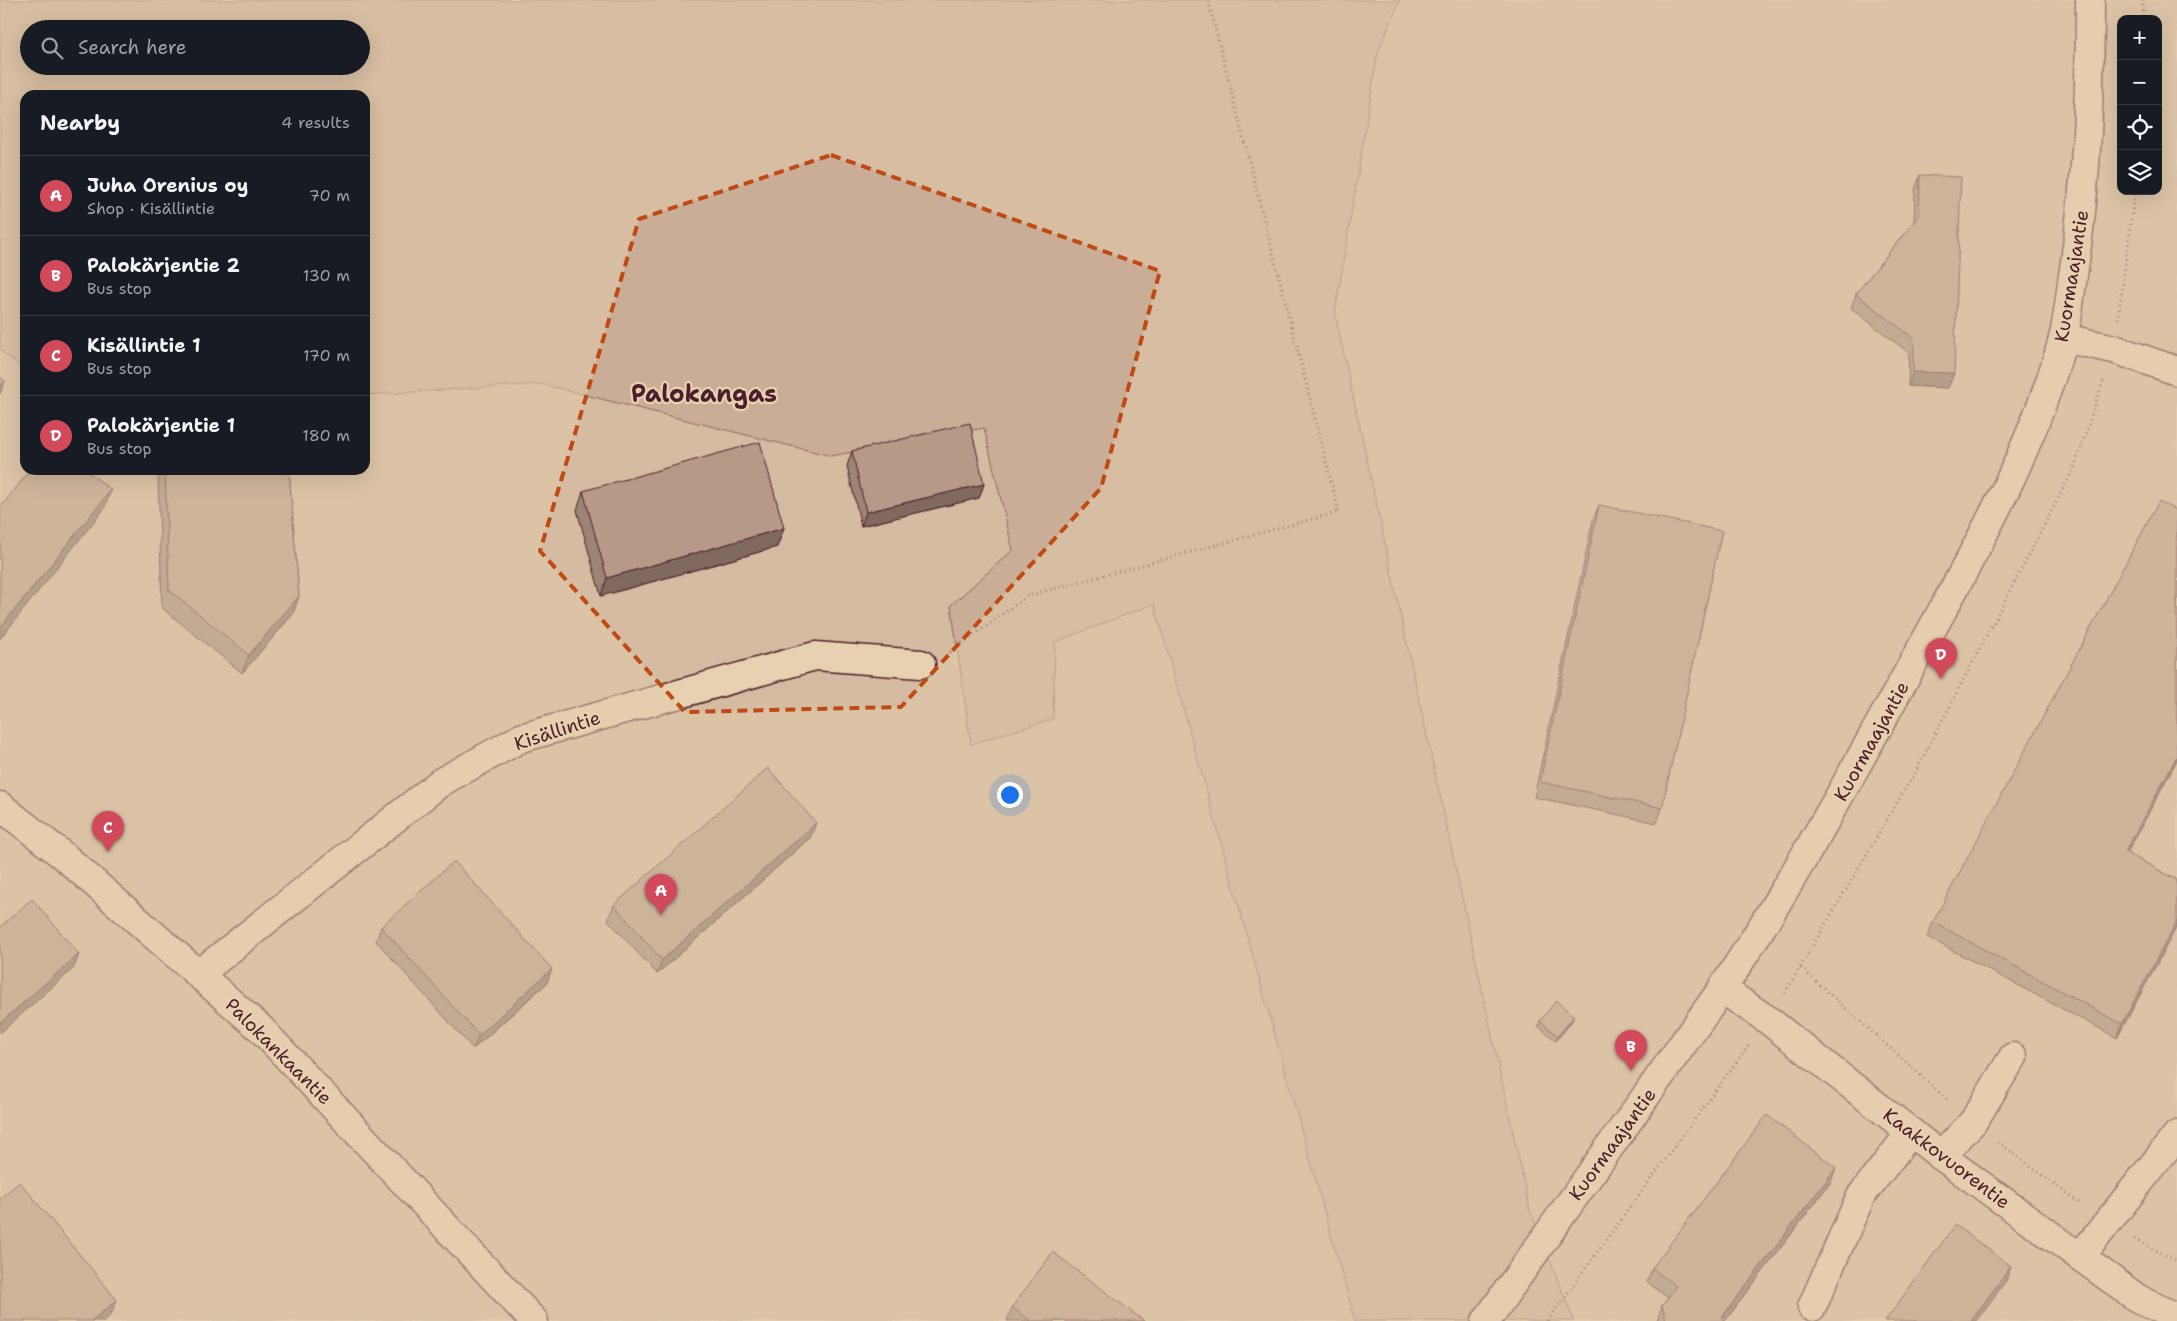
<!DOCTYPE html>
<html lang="en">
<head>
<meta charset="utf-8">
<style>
	:root { --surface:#171b24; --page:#20242c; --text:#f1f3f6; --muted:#9ea1a6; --line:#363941; --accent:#d1495b }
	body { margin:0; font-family:"Shantell Sans",sans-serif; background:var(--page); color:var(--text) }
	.controls { position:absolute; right:15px; top:15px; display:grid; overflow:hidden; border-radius:10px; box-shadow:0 5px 20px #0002 }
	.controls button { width:45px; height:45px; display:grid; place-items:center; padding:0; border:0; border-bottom:1px solid var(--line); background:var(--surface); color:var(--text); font:25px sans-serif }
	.you { position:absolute; left:1009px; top:794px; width:18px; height:18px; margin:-12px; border:4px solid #fff; border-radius:50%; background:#1a73e8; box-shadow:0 0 0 8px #1a73e833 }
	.badge { display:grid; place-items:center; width:32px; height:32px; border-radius:50%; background:var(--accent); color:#fff; font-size:16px; font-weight:700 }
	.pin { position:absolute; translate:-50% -41px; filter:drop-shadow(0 1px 2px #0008) }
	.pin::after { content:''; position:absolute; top:26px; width:18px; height:15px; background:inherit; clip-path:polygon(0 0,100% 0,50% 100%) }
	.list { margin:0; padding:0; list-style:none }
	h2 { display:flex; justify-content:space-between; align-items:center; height:65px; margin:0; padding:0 20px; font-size:21px }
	h2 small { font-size:16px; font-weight:400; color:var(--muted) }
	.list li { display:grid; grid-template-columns:32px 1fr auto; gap:15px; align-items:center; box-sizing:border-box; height:80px; padding:0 20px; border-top:1px solid var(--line) }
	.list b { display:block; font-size:19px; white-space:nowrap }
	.list p { margin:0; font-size:16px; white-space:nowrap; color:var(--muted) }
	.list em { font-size:16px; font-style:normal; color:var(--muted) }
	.icon { flex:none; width:28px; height:28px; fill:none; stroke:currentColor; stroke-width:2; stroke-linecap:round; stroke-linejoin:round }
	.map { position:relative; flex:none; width:2177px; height:1321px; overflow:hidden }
	.search { position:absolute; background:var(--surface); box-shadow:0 5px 20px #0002; left:20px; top:20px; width:350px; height:55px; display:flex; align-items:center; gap:12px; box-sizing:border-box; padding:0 18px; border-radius:28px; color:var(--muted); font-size:19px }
	.panel { position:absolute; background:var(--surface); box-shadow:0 5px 20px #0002; left:20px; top:90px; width:350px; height:385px; border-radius:15px }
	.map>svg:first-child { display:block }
</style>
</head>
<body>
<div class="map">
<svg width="2177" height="1321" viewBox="0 0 2177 1321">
	<rect width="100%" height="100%" fill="#e2caac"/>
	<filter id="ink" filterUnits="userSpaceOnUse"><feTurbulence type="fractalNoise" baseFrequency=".02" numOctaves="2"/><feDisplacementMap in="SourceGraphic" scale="10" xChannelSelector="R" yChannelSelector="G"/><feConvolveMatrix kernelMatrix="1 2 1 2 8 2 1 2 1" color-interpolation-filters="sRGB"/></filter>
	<g filter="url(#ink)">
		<g fill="#d5bba1" fill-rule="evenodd">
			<path d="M1400 0H2177V1321H1574L1530 1210 1335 313 1378 52ZM2121 19H2158V191H2121Z"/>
			<polygon points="0,341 25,364 25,470 365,470 365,395 541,384 831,456 984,428 1013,550 951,605 1053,719 1055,642 1154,604 1355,1321 0,1321"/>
		</g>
		<path fill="#c9ad96" stroke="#8a6660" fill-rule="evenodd" d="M0 0H1400L1378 52 1335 313 1530 1210 1574 1321H1355L1154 604 1055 642 1053 719 971 744 951 605 1013 550 984 428 831 456 541 384 365 395V95H25V370L0 350ZM29 29H361V66H29Z"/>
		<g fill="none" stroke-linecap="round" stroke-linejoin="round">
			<defs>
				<g id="minor">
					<polyline points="2063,338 2114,349 2177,371"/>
					<polyline points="0,806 66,858 261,1029 534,1321"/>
					<polyline points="200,973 441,782 521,738 815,656 921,664"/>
					<polyline points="1722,989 1768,1020 1941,1156 2137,1298 2177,1318"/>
					<polyline points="1941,1156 1973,1122 2013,1057"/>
					<polyline points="2080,1257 2177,1135"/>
					<polyline points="1812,1307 1861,1196 1911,1132"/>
					<path d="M1486 1321 1722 989C1791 885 1851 776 1911 667 1969 562 2031 456 2063 339 2068 319 2070 296 2073 275 2087 184 2090 93 2090 0"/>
				</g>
			</defs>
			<use href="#minor" stroke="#4a1f2b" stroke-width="31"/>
			<g stroke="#4a1f2b" stroke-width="3" stroke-dasharray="1 4" stroke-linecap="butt">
				<polyline points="2143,0 2143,19"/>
				<polyline points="2118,319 2135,191"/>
				<polyline points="950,653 1027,596 1339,512 1208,0"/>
				<polyline points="1801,968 1949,1101"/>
				<polyline points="1785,993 1917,769 2075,466 2104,378"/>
				<polyline points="1998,1142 2081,1204"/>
				<polyline points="2134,1239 2177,1261"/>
				<polyline points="1547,1321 1749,1045"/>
			</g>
			<use href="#minor" stroke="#e8d1b1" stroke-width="28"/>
		</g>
		<g fill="#9d8475" stroke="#4a1f2b">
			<polygon points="1920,175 1954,373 1948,388 1908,386 1909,353 1851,308 1856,294 1914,221 1915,190"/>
			<polygon points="852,451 984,484 979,498 861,526 847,466"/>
			<polygon points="160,470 289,470 299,596 293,614 242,673 162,608 158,477"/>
			<polygon points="583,491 784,528 777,547 601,596 577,510"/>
			<polygon points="1599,505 1662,808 1657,823 1534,797 1593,520"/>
			<polygon points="2177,511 2177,760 2127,853 2177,880 2177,926 2117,1038 1927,937 1933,922"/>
			<polygon points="811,837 657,974 608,920 614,905"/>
			<polygon points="381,927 547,983 473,1049 376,941"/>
			<polygon points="1540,1021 1572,1021 1556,1041 1538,1026"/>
			<polygon points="1831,1182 1725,1321 1657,1321 1662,1306 1668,1298 1647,1282 1652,1268"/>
			<polygon points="1012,1307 1144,1321 1007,1321"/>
		</g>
		<g fill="#806b5f" stroke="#4a1f2b">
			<polygon points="1913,372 1954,373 1948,388 1908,386"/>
			<polygon points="5,381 0,394 0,387"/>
			<polygon points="984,484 979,498 861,526 866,512"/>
			<polygon points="111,490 104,509 0,639 0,628"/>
			<polygon points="784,528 777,547 601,596 607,578"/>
			<polygon points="299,596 293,614 242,673 249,655"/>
			<polygon points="2177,756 2177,760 2120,866 2125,852"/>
			<polygon points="816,823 811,837 657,974 662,960"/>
			<polygon points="2177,921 2177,926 2117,1038 2122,1024"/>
			<polygon points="79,954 74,968 0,1033 0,1023"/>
			<polygon points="552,969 547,983 473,1049 479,1035"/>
			<polygon points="1574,1016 1572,1021 1556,1041 1558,1036"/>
			<polygon points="1836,1168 1831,1182 1725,1321 1721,1321 1722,1317"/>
			<polygon points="2011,1266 2006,1281 1976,1321 1971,1321"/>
			<polygon points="117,1300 111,1315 104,1321 91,1321"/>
		</g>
		<g fill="#b79988" stroke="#4a1f2b">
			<polygon points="1920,175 1961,177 1954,373 1913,372 1914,339 1856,294 1919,215"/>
			<polygon points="0,377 5,381 0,387"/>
			<polygon points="970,423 984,484 866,512 852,451"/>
			<polygon points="760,442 784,528 607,578 583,491"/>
			<polygon points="30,470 86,470 111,490 0,628 0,508"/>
			<polygon points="165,470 289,470 299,596 249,655 169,590"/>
			<polygon points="2159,501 2177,511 2177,756 2125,852 2177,880 2177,921 2122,1024 1933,922"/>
			<polygon points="1599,505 1722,531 1662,808 1540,782"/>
			<polygon points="768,768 816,823 662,960 614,905"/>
			<polygon points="454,861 552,969 479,1035 381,927"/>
			<polygon points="32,899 79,954 0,1023 0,927"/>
			<polygon points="1556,1001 1574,1016 1558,1036 1540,1021"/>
			<polygon points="1767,1115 1836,1168 1722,1317 1723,1321 1666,1321 1662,1306 1676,1286 1652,1268"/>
			<polygon points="20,1182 117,1300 91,1321 0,1321 0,1198"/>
			<polygon points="1955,1225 2011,1266 1971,1321 1885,1321"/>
			<polygon points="1053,1252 1144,1321 1031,1321 1012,1307"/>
		</g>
	</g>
	<path d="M0 0H2177V1321H0ZM831 155 1160 271 1101 488 901 707 685 712 540 551 639 219Z" fill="#e2caac" fill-opacity=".55" fill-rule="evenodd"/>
	<path fill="none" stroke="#c04a14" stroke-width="4" stroke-dasharray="10 6" stroke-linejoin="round" d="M831 155 1160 271 1101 488 901 707 685 712 540 551 639 219Z"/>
	<g text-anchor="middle" stroke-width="4.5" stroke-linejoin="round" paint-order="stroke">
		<g font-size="19" fill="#4a1f2b" stroke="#e8d1b1">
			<text transform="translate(2071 276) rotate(-81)" y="7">Kuormaajantie</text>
			<text transform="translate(557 730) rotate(-18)" y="7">Kisällintie</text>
			<text transform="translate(1871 741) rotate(-61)" y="7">Kuormaajantie</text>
			<text transform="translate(279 1051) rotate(45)" y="7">Palokankaantie</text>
			<text transform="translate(1612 1144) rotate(-54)" y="7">Kuormaajantie</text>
			<text transform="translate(1947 1158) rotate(37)" y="7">Kaakkovuorentie</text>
		</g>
		<g font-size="24" font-weight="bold" fill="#4a1f2b" stroke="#e8d1b1">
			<text x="704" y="402">Palokangas</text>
		</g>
	</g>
</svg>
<div class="controls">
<button>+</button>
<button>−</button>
<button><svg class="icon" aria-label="locate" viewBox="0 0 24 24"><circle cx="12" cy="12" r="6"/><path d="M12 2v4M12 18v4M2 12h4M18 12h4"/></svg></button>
<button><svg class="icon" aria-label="layers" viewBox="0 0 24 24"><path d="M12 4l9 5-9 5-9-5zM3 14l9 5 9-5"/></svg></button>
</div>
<div class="you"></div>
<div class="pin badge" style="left:661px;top:915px">A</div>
<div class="pin badge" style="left:1631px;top:1071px">B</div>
<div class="pin badge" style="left:108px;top:852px">C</div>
<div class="pin badge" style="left:1941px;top:679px">D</div>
<div class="search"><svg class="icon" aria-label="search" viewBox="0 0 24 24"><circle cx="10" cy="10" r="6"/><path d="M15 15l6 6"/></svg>Search here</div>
<section class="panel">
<h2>Nearby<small>4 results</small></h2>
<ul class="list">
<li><span class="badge">A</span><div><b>Juha Orenius oy</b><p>Shop · Kisällintie</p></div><em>70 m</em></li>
<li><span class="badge">B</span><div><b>Palokärjentie 2</b><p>Bus stop</p></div><em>130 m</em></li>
<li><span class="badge">C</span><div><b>Kisällintie 1</b><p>Bus stop</p></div><em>170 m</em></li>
<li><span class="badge">D</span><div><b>Palokärjentie 1</b><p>Bus stop</p></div><em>180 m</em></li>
</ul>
</section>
</div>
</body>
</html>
